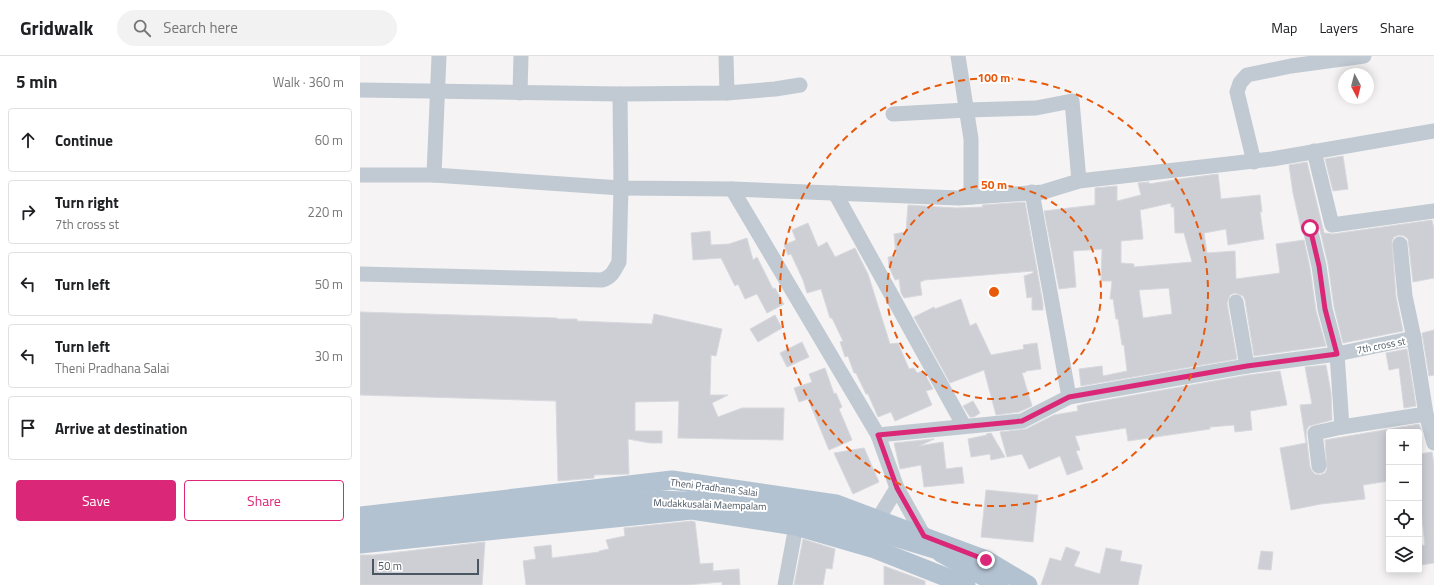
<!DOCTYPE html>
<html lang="en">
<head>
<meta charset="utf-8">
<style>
	:root { --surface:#fff; --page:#f2f2f2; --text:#202124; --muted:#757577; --line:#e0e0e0; --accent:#db2777 }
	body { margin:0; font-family:"Titillium Web",sans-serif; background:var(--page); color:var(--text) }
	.controls { position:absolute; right:12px; bottom:12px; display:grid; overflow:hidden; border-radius:4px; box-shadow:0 2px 10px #0003 }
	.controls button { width:36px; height:36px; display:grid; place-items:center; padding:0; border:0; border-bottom:1px solid var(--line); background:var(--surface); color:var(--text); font:20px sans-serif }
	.compass { position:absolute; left:978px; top:12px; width:36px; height:36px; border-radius:50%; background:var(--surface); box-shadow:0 2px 10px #0003; rotate:173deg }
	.scale { position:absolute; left:12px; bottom:10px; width:107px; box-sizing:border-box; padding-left:4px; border:2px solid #4a5661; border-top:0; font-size:11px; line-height:14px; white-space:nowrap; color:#4a5661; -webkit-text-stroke:3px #fff; paint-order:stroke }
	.stop { position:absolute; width:12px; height:12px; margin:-9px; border:3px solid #db2777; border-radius:50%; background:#fff }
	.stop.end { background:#db2777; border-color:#fff; box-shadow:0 1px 4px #0008 }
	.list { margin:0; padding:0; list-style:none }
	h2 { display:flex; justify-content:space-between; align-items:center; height:52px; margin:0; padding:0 16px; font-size:17px }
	h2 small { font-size:13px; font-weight:400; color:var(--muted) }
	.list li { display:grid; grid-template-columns:26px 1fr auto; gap:12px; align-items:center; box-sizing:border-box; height:64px; margin:0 8px 8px; padding:0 8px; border:1px solid var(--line); border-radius:4px }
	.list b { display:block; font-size:15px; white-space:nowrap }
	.list p { margin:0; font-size:13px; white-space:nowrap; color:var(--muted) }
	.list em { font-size:13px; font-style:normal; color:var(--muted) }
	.actions { display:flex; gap:8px; padding:12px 16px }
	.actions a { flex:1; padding:9px 0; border:1px solid var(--accent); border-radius:4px; text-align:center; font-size:14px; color:var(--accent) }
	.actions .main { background:var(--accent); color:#fff }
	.icon { flex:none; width:22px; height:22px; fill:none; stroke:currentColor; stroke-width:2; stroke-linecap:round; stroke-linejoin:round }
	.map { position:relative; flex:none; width:1074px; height:529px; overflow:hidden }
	header { display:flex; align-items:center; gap:24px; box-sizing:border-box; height:56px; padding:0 20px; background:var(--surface); border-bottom:1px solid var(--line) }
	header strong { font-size:19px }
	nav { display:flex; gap:22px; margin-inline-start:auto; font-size:14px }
	.search { width:280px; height:36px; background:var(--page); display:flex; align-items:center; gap:10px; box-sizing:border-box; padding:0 14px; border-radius:22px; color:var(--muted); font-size:15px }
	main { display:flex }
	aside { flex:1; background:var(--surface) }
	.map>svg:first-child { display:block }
</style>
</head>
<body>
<header>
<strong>Gridwalk</strong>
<div class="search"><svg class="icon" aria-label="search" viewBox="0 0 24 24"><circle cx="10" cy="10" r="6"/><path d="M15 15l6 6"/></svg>Search here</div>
<nav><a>Map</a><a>Layers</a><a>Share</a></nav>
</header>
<main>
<aside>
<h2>5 min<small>Walk · 360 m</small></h2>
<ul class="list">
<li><svg class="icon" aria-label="ahead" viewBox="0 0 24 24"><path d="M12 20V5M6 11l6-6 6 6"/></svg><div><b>Continue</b></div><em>60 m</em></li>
<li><svg class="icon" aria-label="right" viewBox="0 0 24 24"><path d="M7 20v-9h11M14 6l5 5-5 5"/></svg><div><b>Turn right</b><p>7th cross st</p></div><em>220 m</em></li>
<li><svg class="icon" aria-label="left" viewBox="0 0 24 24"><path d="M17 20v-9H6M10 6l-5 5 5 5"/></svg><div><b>Turn left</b></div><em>50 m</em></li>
<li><svg class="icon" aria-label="left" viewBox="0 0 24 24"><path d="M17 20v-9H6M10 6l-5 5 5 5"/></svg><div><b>Turn left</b><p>Theni Pradhana Salai</p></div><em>30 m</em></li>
<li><svg class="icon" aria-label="arrive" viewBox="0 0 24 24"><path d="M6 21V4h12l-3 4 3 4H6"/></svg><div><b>Arrive at destination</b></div></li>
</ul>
<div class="actions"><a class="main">Save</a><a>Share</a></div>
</aside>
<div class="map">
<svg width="1074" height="529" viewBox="0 0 1074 529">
	<rect width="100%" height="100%" fill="#f5f3f3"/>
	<g fill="#cdcfd5" stroke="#d7d9de" fill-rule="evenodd">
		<polygon points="983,100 988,133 973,135 965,103"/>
		<polygon points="947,106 964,177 973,178 1072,164 1074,173 1074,222 1053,226 1048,183 1044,180 1039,179 1034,181 1032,185 1036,241 1043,275 983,287 974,251 968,208 959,170 956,166 953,164 948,163 944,166 941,172 933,137 929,109"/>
		<path d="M858 118 861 143 900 139 902 156H900L904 183 868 189 866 173 844 177 847 197 875 195 876 223 920 217 916 188 944 184 950 212 956 255 966 290 894 300 885 244 883 240 875 237 870 239 867 247 877 303 721 330 719 313 742 310 743 320 767 315 764 289H762L758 263H756L753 243H750L752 225H741L742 193 713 195 716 231 699 233 684 155 735 149V132L757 130V145L781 139 778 127 789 126V128L820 123ZM811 147V151H814L815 177H824L832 206 774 211V208L761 207V185L783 183 780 154ZM809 232 812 258 783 262 779 234Z"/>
		<polygon points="665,146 683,248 683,254 672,254 672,241 667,242 664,220 673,217 673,215 565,224 560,226 562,239 544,242 541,237 539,223 535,224 529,211 528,201 536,200 534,178 546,176 548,149 596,152 623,151 622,149"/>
		<polygon points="448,167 458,191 467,186 475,201 495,192 508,218 530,288 538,287 549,313 554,312 557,317 563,315 573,333 566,335 572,349 535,365 531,356 518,361 508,338 506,338 496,317 494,317 488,300 485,301 480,286 483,285 472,262 470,262 461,233 447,237 443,224 431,198 428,199 424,189 436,184 432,174"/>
		<polygon points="350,175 351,189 369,188 387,182 393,204 397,201 413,233 415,232 424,248 407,257 397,238 385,243 378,228 375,230 361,202 333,204 331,177"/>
		<polygon points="601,243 610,270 616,267 631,299 664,293 663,289 677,287 681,313 666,315 666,316 662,317 672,350 659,356 636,359 624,314 590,327 554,261 574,251 575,253"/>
		<polygon points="0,256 197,262 197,263 217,263 217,265 292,268 294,258 362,273 356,300 351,299 350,339 368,339 352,347 358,361 382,352 424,352 423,384 318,382 319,345 275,346 275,375 302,375 302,387 290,387 268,383 269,418 234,419 234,422 198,425 196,345 0,339"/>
		<polygon points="415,259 422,272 398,286 390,273"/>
		<polygon points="1074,274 1074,319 1069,320 1062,277"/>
		<polygon points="442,286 449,301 427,311 420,297"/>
		<polygon points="1047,293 1056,350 1044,352 1039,312 1029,314 1026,297"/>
		<polygon points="966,309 971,337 972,364 949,370 947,373 946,378 950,411 952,415 955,418 960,419 965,417 967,413 965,384 1059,368 1062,376 1029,376 1029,425 1003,429 1005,443 961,448 931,454 920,392 946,387 940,349 952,348 945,311"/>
		<polygon points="465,312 474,338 476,337 482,351 479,353 492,384 469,394 448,343 439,346 434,332 452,326 449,318"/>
		<polygon points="920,315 927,349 890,355 892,374 875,376 874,369 850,371 850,373 768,385 766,372 715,380 720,394 716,395 723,413 707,419 700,400 669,413 662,398 647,401 640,376 666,373 694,359 718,355 717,350 724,348 888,319"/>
		<polygon points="613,345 620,357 614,361 610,361 603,350"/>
		<polygon points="631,377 645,401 631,404 630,398 611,401 608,383 627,379 626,378"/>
		<polygon points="574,383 559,390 583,386 586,413 602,411 604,427 564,431 561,409 540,413 534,387"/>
		<polygon points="504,392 519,426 493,438 474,397"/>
		<polygon points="1072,396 1074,409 1074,507 1061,509 1059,490 1065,489 1060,445 1059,445 1059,398"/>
		<polygon points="626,434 678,439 673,486 621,481"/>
		<polygon points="332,465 335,466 340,508 353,507 353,515 379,513 380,529 362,529 362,526 325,529 166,529 163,505 176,503 174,491 191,489 192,502 239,496 239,495 249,493 246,484 265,480 264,472"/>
		<polygon points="443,483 475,493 472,513 466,512 463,529 434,529"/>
		<polygon points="125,486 122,529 0,529 0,499 14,499"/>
		<polygon points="706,491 720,496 714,510 740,518 746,492 762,495 760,505 782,509 778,529 681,529 690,502 701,505"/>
		<polygon points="901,495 913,496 911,514 898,513"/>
		<polygon points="524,510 565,525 565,529 524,529"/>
	</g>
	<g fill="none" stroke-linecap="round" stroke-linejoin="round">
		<g stroke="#c1cad2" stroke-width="15">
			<polyline points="598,0 611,83 611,141"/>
			<polyline points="0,34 260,38"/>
			<polyline points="160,37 161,0"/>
			<polyline points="367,37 415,33 440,29"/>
			<polyline points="533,58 607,54 676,52 712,45 719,125"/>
			<polyline points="954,95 972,169 1074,155"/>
			<polyline points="894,106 877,36 880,27 887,19 931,10 1004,0"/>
			<polyline points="0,119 74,119 261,132 372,133 599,142 683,136 719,125 912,103 1074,75"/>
			<polyline points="74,119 79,0"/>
			<polyline points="372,133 518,379 537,432 564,480"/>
			<polyline points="672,136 709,341"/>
			<polyline points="475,137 604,370"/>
			<polyline points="950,172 959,210 965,253 977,298 982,371"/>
			<polyline points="1040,188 1045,240 1054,282 1066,358 1074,387"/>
			<path d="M0 218 242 224C252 221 254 215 259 206L261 132 260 38 367 37 366 0"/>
			<polyline points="876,246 887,310"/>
			<polyline points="518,379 662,365 709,341 887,310 977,298 1054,282"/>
			<polyline points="959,410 955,377 982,371 1066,358"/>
			<polyline points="518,463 537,432"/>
			<polyline points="425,529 436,470"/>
		</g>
		<g stroke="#b3c2d1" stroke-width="19">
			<polyline points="0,460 312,424 476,448 626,504 668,529"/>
			<polyline points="0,488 332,454 436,470 512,492 606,529"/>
			<polyline points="581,497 639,529"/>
		</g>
		<polyline stroke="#b3c2d1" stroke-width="19" points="0,478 302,444 406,449 479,464 574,493"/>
	</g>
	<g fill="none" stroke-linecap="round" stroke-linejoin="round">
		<polyline stroke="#db2777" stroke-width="5" points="626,504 564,480 537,432 518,379 662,365 709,341 887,310 977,298 965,253 959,210 950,172"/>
	</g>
	<g fill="none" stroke="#e8590c" stroke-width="2" stroke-dasharray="7 5">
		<circle cx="634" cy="236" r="107"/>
		<circle cx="634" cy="236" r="214"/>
	</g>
	<g text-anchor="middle" stroke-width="4" stroke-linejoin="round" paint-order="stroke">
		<g font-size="10" fill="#4a5661" stroke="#fff">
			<text transform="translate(1021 289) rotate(-11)" y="4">7th cross st</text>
			<text transform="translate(354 431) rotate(7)" y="4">Theni Pradhana Salai</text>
			<text transform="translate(350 448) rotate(2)" y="4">Mudakkusalai Maempalam</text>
		</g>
	</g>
	<circle cx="634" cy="236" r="6" fill="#e8590c" stroke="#fff" stroke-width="2"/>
	<g font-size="12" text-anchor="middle" font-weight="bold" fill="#e8590c" stroke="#fff" stroke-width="4" stroke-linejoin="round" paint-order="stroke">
		<text x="634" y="26">100 m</text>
		<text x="634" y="133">50 m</text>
	</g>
</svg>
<div class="controls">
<button>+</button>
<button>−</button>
<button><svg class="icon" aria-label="locate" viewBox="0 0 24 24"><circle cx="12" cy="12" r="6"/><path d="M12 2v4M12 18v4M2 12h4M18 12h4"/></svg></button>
<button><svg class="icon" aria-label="layers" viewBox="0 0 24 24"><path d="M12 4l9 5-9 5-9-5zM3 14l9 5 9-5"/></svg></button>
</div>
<svg class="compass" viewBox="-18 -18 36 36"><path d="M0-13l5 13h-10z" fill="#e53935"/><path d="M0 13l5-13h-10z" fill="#757577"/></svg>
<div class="scale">50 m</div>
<div class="stop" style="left:950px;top:172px"></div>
<div class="stop end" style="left:626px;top:504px"></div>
</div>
</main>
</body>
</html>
